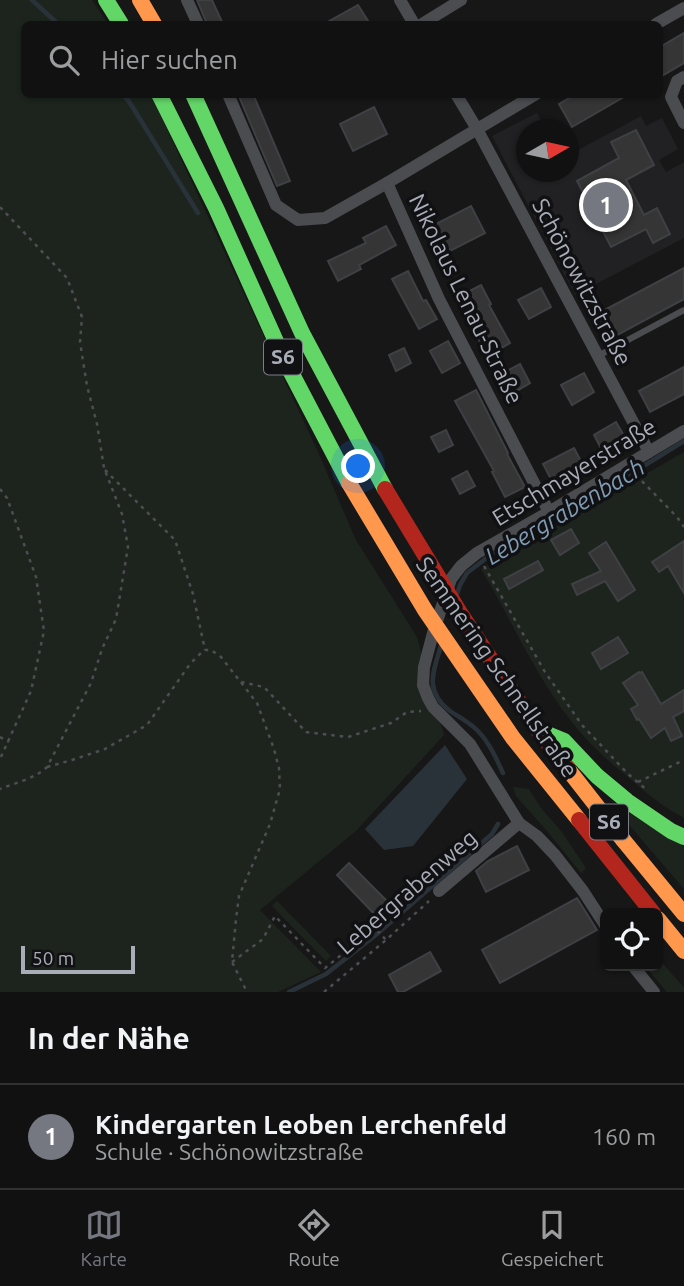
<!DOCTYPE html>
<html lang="de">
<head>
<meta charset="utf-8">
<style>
	:root { --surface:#111; --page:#1e1f1f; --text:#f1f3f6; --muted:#9c9d9f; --line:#303131; --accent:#757880 }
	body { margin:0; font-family:Ubuntu,sans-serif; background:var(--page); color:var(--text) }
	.controls { position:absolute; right:21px; bottom:21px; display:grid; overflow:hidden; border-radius:10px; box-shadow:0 2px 5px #0004 }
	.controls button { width:63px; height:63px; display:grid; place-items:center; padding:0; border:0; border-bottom:2px solid var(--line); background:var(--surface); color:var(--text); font:35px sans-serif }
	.compass { position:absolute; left:516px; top:119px; width:63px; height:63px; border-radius:50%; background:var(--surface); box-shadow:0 2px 5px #0004; rotate:81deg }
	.scale { position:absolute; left:21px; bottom:18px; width:114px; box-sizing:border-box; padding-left:7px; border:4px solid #a8adb8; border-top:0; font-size:19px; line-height:24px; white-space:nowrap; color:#a8adb8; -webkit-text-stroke:5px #111113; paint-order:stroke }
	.you { position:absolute; left:359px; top:467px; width:24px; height:24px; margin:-18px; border:5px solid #fff; border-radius:50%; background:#1a73e8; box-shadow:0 0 0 10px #1a73e833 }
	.badge { display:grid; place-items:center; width:46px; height:46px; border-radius:50%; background:var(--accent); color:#fff; font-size:23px; font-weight:700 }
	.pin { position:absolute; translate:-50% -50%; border:4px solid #fff; box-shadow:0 2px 7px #0006 }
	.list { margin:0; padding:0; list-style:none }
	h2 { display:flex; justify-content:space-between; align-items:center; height:91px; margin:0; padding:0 28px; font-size:30px }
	h2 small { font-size:23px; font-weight:400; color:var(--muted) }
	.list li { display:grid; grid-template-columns:46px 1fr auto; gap:21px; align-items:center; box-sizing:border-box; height:105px; padding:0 28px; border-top:2px solid var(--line) }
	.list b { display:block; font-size:26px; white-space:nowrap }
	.list p { margin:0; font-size:23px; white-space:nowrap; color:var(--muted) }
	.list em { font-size:23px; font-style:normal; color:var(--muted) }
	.icon { flex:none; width:38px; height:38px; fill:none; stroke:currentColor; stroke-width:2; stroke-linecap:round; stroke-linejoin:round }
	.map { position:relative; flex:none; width:684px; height:992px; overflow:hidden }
	.search { position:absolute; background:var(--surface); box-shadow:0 2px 5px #0004; left:21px; right:21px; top:21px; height:77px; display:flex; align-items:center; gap:18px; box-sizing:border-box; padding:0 24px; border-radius:10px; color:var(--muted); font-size:26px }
	.sheet { height:196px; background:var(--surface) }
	nav { display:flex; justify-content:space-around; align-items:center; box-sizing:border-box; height:98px; border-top:2px solid var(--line); background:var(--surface); font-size:19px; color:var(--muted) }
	nav a { display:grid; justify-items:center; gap:4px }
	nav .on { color:var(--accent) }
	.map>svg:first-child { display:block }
</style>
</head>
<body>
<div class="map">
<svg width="684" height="992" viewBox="0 0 684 992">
	<rect width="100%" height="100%" fill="#171717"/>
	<polygon fill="#212123" points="537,113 545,129 526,130 526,172 568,172 569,155 641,116 646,126 662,118 678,149 659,160 666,172 684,162 684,238 575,295 492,136"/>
	<g fill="#1d241e">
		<polygon points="0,0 92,0 108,24 24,24 24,94 151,95 318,452 356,540 417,637 444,735 356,831 260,910 321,972 278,992 0,992"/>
		<path d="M684 452V818C663 807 645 792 628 777 607 760 587 742 571 721 535 675 511 619 481 569Z"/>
		<polygon points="513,787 529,789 541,808 561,831 586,868 581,873 547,831 516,796"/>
		<polygon points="622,809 684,846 684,889 618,812"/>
		<polygon points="277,901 331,956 326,961 272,906"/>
		<polygon points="658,958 684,988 684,992 667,992 645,966 658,966"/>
	</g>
	<polygon fill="#2a3239" points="445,745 467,779 413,846 384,850 365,829"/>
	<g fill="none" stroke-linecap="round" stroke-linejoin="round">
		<g stroke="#2a3239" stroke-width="4.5">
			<polyline points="32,0 58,24"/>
			<polyline points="123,94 130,103 198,213"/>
			<polyline points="457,594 460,585 467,573 497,550 634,472 684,441"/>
			<path d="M441 646C433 672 424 691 450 711 459 717 469 722 477 730 489 742 496 758 503 773"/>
			<polyline points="289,992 326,974 377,934 492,834 498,824"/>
		</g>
	</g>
	<g fill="#353536" stroke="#3f4043" stroke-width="2">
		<polygon points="197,0 212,0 223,24 207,24"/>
		<polygon points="358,5 370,24 324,24"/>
		<polygon points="684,33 684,63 660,77 660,47"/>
		<polygon points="238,94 253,94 290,181 277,186"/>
		<polygon points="576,94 629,94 572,127 559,104"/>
		<polygon points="374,107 387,134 353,151 340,124"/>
		<polygon points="636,130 654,165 626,180 644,215 657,208 670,234 653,243 646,229 611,247 577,181 619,158 611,142"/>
		<polygon points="471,206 485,233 450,251 436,224"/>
		<polygon points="386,226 396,245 359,265 361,269 338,281 328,261 366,243 363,238"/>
		<polygon points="684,268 684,299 610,339 597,314"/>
		<polygon points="408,271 423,301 426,300 437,319 419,329 392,279"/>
		<polygon points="481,285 491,304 489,305 510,343 487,356 477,336 479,335 458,297"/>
		<polygon points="541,288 551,307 529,319 518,300"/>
		<polygon points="448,341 460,363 442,373 430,351"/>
		<polygon points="404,348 411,363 396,371 389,355"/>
		<polygon points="520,364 530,383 508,396 497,376"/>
		<polygon points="684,367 684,394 650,412 639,391"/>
		<polygon points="584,373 594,392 572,405 561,385"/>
		<polygon points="476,390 508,453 507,454 525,487 505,497 492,472 494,471 455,401"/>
		<polygon points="616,422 627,441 604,454 594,435"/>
		<polygon points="446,430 453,445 439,452 431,437"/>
		<polygon points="574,448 584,467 553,483 543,464"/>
		<polygon points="467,471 475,486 460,494 452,479"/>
		<polygon points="571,529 579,543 560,555 551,540"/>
		<polygon points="684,541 684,593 668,566 659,572 652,562"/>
		<polygon points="606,542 635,590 618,601 605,581 577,595 572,584 601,571 589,553"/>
		<polygon points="538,561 543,570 509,589 504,579"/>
		<polygon points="618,637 628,653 601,669 592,653"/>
		<polygon points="639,672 640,673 642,672 661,704 684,690 684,711 673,717 682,736 671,741 665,728 651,738 639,719 637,720 631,709 638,705 623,683"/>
		<polygon points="517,846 529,870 486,892 476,871 488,861"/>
		<polygon points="349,863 392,906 379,919 337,875"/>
		<polygon points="577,898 597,930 500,983 482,950"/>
		<polygon points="430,952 441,971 403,992 398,992 389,975"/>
	</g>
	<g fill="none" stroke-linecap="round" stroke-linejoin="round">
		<g stroke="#4d4e52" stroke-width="2.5" stroke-dasharray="3.5 5" stroke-linecap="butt">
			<path d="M0 207 67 278 82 317 80 342 87 386 97 424 104 468 122 514 128 547 116 619 102 649 91 683 47 767C36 778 15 783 0 789"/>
			<polyline points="105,470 175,540 193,594 205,650"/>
			<polyline points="636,475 677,517 684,527"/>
			<polyline points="0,489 7,498 36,577 44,631 31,691 0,759"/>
			<polyline points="484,566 545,672 582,725 628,774 648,791"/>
			<polyline points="241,682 264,687 306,732 348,737 391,723 407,712 421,711"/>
			<polyline points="0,737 9,742"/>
			<polyline points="47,767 72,760 105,749 147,725 190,664 201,653 205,650 211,650 221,657 257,703 274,749 279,768 280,789 270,824 239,896 236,919 232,962 247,992"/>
			<polyline points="638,782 684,760"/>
			<polyline points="232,962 263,939 275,916 325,968 375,928 386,940"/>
			<polyline points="324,992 386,940 429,901"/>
		</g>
		<polyline stroke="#4b4c50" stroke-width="6" points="598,356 684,310"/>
		<g stroke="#4b4c50" stroke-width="12">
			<polyline points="187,0 198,24"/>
			<polyline points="400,0 414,24"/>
			<polyline points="422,24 461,0"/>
			<polyline points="656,24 684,8"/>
			<polyline points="684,77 677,81 671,97 684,123"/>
			<polyline points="228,94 276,205 298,220 325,218 387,183"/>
			<polyline points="456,94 477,129 649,452"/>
			<polyline points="536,94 387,183 439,299 549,512"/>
			<polyline points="439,891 519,823"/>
			<polyline points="605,925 583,891 555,855 537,836 519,823 470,744 433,707 428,698 423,685 424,667 433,633 451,579 461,566 477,553 549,512 684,431"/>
			<polyline points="633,966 654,992"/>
		</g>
		<g stroke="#63d668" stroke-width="16">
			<polyline points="106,0 121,24"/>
			<polyline points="159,94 216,208 283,357 349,483"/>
			<polyline points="193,94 302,333 385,489"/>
			<polyline points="547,734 564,741 597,776 627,801 671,831 684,837"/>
		</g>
		<g stroke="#ff974d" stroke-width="16">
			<polyline points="140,0 154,24"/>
			<polyline points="349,483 425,610 513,738 579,820"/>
			<polyline points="567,768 624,841 684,914"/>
			<polyline points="658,919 684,951"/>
		</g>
		<g stroke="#b3261e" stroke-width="16">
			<polyline points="385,489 460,613 537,729 567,768"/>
			<polyline points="579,820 653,913"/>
		</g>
	</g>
	<g text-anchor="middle" stroke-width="7" stroke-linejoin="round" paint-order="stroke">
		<g fill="#111113" stroke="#7b7e86" stroke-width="2">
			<rect x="264" y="339.5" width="38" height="35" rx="5"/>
			<rect x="590" y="804.5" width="38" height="35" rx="5"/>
		</g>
		<g font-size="21" font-weight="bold" fill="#a8adb8">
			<text x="283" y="364">S6</text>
			<text x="609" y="829">S6</text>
		</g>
		<g font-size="23" fill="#a8adb8" stroke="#111113">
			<text transform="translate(582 282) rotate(62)" y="8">Schönowitzstraße</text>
			<text transform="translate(466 299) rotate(64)" y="8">Nikolaus Lenau-Straße</text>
			<text transform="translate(574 472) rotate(-31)" y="8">Etschmayerstraße</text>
			<text transform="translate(497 667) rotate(55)" y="8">Semmering Schnellstraße</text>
			<text transform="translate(407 892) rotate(-41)" y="8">Lebergrabenweg</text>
		</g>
		<g font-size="24" font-style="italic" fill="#7f9bb3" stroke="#111113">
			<text transform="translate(565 512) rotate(-31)" y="8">Lebergrabenbach</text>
		</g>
	</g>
</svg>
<div class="controls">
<button><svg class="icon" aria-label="locate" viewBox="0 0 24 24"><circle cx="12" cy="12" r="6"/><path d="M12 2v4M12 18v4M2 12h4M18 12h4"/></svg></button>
</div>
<svg class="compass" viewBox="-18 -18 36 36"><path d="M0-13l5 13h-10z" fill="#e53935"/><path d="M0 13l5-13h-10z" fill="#9c9d9f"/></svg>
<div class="scale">50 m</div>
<div class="you"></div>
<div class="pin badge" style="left:606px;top:205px">1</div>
<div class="search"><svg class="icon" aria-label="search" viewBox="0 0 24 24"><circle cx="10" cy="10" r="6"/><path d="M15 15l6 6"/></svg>Hier suchen</div>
</div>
<section class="sheet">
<h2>In der Nähe<small></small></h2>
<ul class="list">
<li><span class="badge">1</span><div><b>Kindergarten Leoben Lerchenfeld</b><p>Schule · Schönowitzstraße</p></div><em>160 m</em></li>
</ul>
</section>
<nav>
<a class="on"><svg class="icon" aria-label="map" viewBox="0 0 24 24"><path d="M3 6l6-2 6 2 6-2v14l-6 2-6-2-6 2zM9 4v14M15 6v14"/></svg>Karte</a>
<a><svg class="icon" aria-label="directions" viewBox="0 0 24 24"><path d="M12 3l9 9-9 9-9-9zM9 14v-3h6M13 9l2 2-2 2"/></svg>Route</a>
<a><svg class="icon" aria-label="saved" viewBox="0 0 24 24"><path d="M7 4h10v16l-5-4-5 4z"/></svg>Gespeichert</a>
</nav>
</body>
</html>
